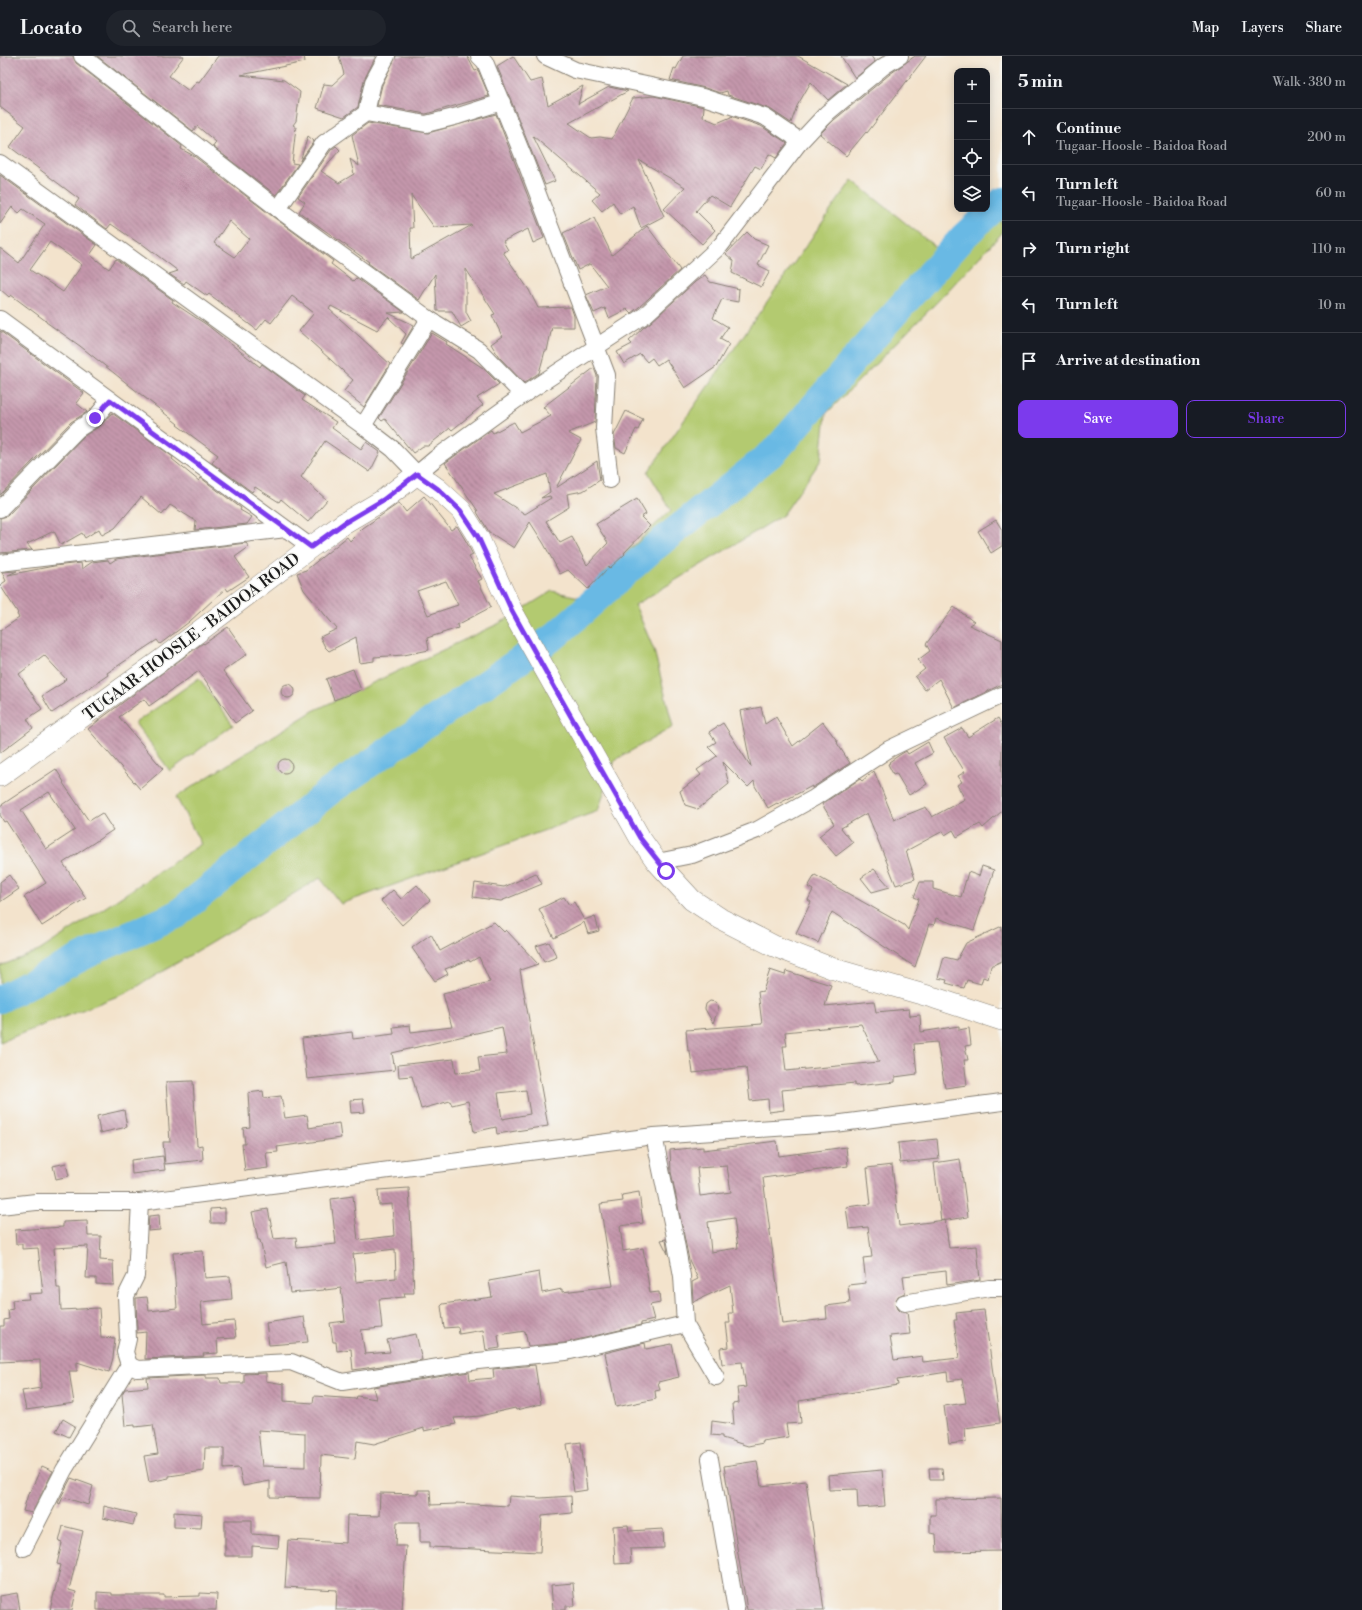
<!DOCTYPE html>
<html lang="en">
<head>
<meta charset="utf-8">
<style>
	:root { --surface:#171b24; --page:#20242c; --text:#f1f3f6; --muted:#9ea1a6; --line:#363941; --accent:#7c3aed }
	body { margin:0; font-family:"Libre Bodoni",serif; background:var(--page); color:var(--text) }
	.controls { position:absolute; right:12px; top:12px; display:grid; overflow:hidden; border-radius:8px; box-shadow:0 2px 10px #0003 }
	.controls button { width:36px; height:36px; display:grid; place-items:center; padding:0; border:0; border-bottom:1px solid var(--line); background:var(--surface); color:var(--text); font:20px sans-serif }
	.stop { position:absolute; width:12px; height:12px; margin:-9px; border:3px solid #7c3aed; border-radius:50%; background:#fff }
	.stop.end { background:#7c3aed; border-color:#fff; box-shadow:0 1px 4px #0008 }
	.list { margin:0; padding:0; list-style:none }
	h2 { display:flex; justify-content:space-between; align-items:center; height:52px; margin:0; padding:0 16px; font-size:17px }
	h2 small { font-size:13px; font-weight:400; color:var(--muted) }
	.list li { display:grid; grid-template-columns:26px 1fr auto; gap:12px; align-items:center; box-sizing:border-box; height:56px; padding:0 16px; border-top:1px solid var(--line) }
	.list b { display:block; font-size:15px; white-space:nowrap }
	.list p { margin:0; font-size:13px; white-space:nowrap; color:var(--muted) }
	.list em { font-size:13px; font-style:normal; color:var(--muted) }
	.actions { display:flex; gap:8px; padding:12px 16px }
	.actions a { flex:1; padding:9px 0; border:1px solid var(--accent); border-radius:8px; text-align:center; font-size:14px; color:var(--accent) }
	.actions .main { background:var(--accent); color:#fff }
	.icon { flex:none; width:22px; height:22px; fill:none; stroke:currentColor; stroke-width:2; stroke-linecap:round; stroke-linejoin:round }
	.map { position:relative; flex:none; width:1002px; height:1554px; overflow:hidden }
	header { display:flex; align-items:center; gap:24px; box-sizing:border-box; height:56px; padding:0 20px; background:var(--surface); border-bottom:1px solid var(--line) }
	header strong { font-size:19px }
	nav { display:flex; gap:22px; margin-inline-start:auto; font-size:14px }
	.search { width:280px; height:36px; background:var(--page); display:flex; align-items:center; gap:10px; box-sizing:border-box; padding:0 14px; border-radius:22px; color:var(--muted); font-size:15px }
	main { display:flex }
	aside { flex:1; background:var(--surface) }
	.map>svg:first-child { display:block }
</style>
</head>
<body>
<header>
<strong>Locato</strong>
<div class="search"><svg class="icon" aria-label="search" viewBox="0 0 24 24"><circle cx="10" cy="10" r="6"/><path d="M15 15l6 6"/></svg>Search here</div>
<nav><a>Map</a><a>Layers</a><a>Share</a></nav>
</header>
<main>
<div class="map">
<svg width="1002" height="1554" viewBox="0 0 1002 1554">
	<defs>
		<pattern id="building-back-hatch" width="6" height="6" patternUnits="userSpaceOnUse"><rect width="6" height="6" fill="#c597ac"/><path d="M-1 5l2 2M0 0l6 6M5-1l2 2" fill="none" stroke="#9f7a8b"/></pattern>
	</defs>
	<rect width="100%" height="100%" fill="#f6f6f2"/>
	<filter id="ink" filterUnits="userSpaceOnUse"><feTurbulence type="fractalNoise" baseFrequency=".025" numOctaves="2"/><feDisplacementMap in="SourceGraphic" scale="8" xChannelSelector="R" yChannelSelector="G"/><feConvolveMatrix kernelMatrix="1 2 1 2 8 2 1 2 1" color-interpolation-filters="sRGB"/></filter>
	<filter id="wash" filterUnits="userSpaceOnUse"><feTurbulence type="fractalNoise" baseFrequency=".012" numOctaves="4" result="noise"/><feDisplacementMap in="SourceGraphic" scale="16" xChannelSelector="R" yChannelSelector="G"/><feGaussianBlur stdDeviation="0.9" result="paint"/><feColorMatrix in="noise" values="0 0 0 0 0 0 0 0 0 0 0 0 0 0 0 0 0 1.4 0 .05"/><feComposite in="paint" operator="in"/></filter>
	<g filter="url(#wash)">
		<rect width="100%" height="100%" fill="#f3e3cc"/>
		<g fill="#b3ca6f" stroke="#687346">
			<polygon points="852,124 938,193 983,153 987,153 987,149 1002,136 1002,177 939,244 826,358 821,404 783,459 635,549 654,594 673,671 615,704 598,755 341,848 320,822 128,936 0,986 0,910 39,895 201,788 176,741 313,655 500,567 552,535 579,541 671,454 648,416"/>
			<polygon points="199,622 233,669 170,715 135,667"/>
		</g>
		<g fill="none" stroke-linecap="round" stroke-linejoin="round">
			<polyline stroke="#69b9e4" stroke-width="28" points="0,943 98,893 176,859 330,735 555,580 651,494 776,394 886,267 963,181 1002,145"/>
		</g>
		<g id="blocks">
			<g fill="url(#building-back-hatch)" fill-rule="evenodd">
				<path d="M0 0H73L76 7 182 90 181 93 194 100 272 160 333 205 331 208 353 225 356 222 404 256 388 257 414 269 403 288 401 287 406 278 388 261 377 274 331 250 329 253 390 308 364 351 344 335 353 324 299 275 314 257 292 240 271 267 266 263 257 274 209 238 207 240 186 225 184 228 169 218 178 215 141 187 140 188 111 168 107 173 75 149 79 143 10 91 25 70 0 51ZM229 165 249 183 235 201 214 187Z"/>
				<polygon points="97,0 184,0 169,20 189,35 197,25 199,26 218,0 304,0 305,6 241,19 284,24 300,36 296,65 293,69 296,71 292,107 298,108 276,139 213,91 216,86 197,70 193,75"/>
				<polygon points="339,0 376,0 364,24 358,51 344,61 317,52 324,28 332,29 344,18"/>
				<polygon points="396,0 467,0 475,15 478,14 489,40 426,58 377,49 382,29"/>
				<polygon points="513,0 530,26 542,23 548,49 583,30 578,48 609,31 628,35 569,67 591,82 600,81 612,83 633,42 654,40 704,51 703,61 717,67 731,61 731,60 761,70 787,87 776,102 769,98 761,113 755,110 730,151 710,139 696,155 715,174 702,188 664,153 685,131 639,104 664,160 641,172 633,150 620,158 613,146 602,155 592,144 600,137 533,80 555,125 545,129 497,10"/>
				<polygon points="683,0 798,0 847,28 828,44 811,26 797,50 791,67 770,53 728,39 727,35 720,37 705,32 670,24 674,12 676,13"/>
				<polygon points="841,0 871,0 875,6 855,22"/>
				<polygon points="915,0 926,0 867,77 866,76 846,100 820,78 834,64 890,18"/>
				<path d="M496 58 544 182 533 187 528 173 503 185 508 194 503 196 529 234 538 252 571 251 574 260V271H552L547 295H545L539 317 524 327 499 301 491 288 502 280 492 259 495 258 466 213V256L471 265 461 271 452 255H437L435 218 419 244 368 207 369 206 299 156 305 146 298 141 331 94 336 90 340 94 321 115 339 127 354 118 350 103 359 110 352 79 368 67 428 77ZM411 139 434 171 472 169 411 203 410 172H413Z"/>
				<polygon points="308,80 314,85 300,105"/>
				<path d="M0 119 97 189 90 199 109 213 116 203 173 244 172 246 207 269 260 311 262 308 305 340 302 344 336 366 332 372 361 393 366 386 380 396 370 416 325 385 301 421 327 444 308 466 281 443 279 446 255 431 252 436 212 407 218 399 177 369 178 368 80 290 46 266V265L11 239 9 241 0 233V192L19 207 45 168 23 153 19 157 12 151 0 168ZM50 186 82 209 63 236 30 214Z"/>
				<polygon points="594,162 612,199 647,170 680,214 639,251 631,257 627,253 609,262 605,252 594,257 586,239 607,230 590,208 578,214 563,177"/>
				<polygon points="747,176 754,183 768,189 758,209 770,215 761,231 732,217 734,205 726,198"/>
				<polygon points="705,219 710,226 739,233 738,246 722,243 713,262 728,271 720,283 729,288 716,311 685,332 666,303 657,309 652,302 647,306 640,298 624,308 617,296 632,288 629,285 643,272 651,266 695,226"/>
				<polygon points="0,275 84,337 76,347 87,356 71,366 0,439"/>
				<polygon points="432,277 447,286 446,288 483,312 499,328 477,342 483,349 452,374 450,372 428,390 423,390 413,397 385,363 382,365 379,362"/>
				<path d="M594 312 597 320 595 366 568 377 581 384 556 432 597 405 600 424 583 435 567 438 569 451 546 465 560 487 572 481 587 509 608 487 596 468 637 443 646 458 641 461 650 470 624 497 625 498 610 512 609 511 588 533 568 514 560 518 544 488 530 466 514 492 489 476 477 456 478 455 445 407 491 374 493 377 514 366 520 376 551 360 543 351ZM547 418 550 436 541 442 550 440 551 442 525 458 494 438Z"/>
				<polygon points="626,355 643,363 638,374 636,373 625,397 616,392 614,379"/>
				<polygon points="112,357 173,401 172,403 199,425 201,422 241,452 240,454 252,461 247,468 195,474 196,465 170,449 162,459 141,441 115,472 102,479 99,473 85,482 82,477 61,489 54,475 27,488 32,494 0,497 0,462 7,460 84,380 100,370"/>
				<path d="M424 440 451 474 457 470 467 487 473 499 469 501 482 523 478 525 491 551 457 569 458 572 427 582 429 594 404 599 374 601V605L360 607 356 581 329 595 325 591 320 581 337 573 304 534 297 517 306 514 347 481 350 485 363 472 399 447 406 456ZM446 525 458 549 428 559 417 535Z"/>
				<polygon points="996,464 1002,474 1002,490 991,497 978,475"/>
				<polygon points="246,487 249,491 235,501 249,521 228,535 226,532 189,566 160,588 157,584 107,617 108,619 52,657 42,640 64,626 63,625 66,623 44,599 19,618 42,653 27,663 33,672 0,697 0,575 19,562 17,558 18,557 0,529 6,525 2,516 17,515 8,519 54,510 81,507 82,513 92,506 108,504 110,507 116,503"/>
				<polygon points="954,551 974,566 969,569 1002,584 1002,628 954,652 939,623 925,634 915,621 925,613 918,604 930,595 926,588"/>
				<polygon points="228,571 247,598 223,615 252,655 235,667 199,615 149,650 144,643 119,661 163,713 140,733 88,673 103,661 203,587 204,588"/>
				<polygon points="353,613 361,634 334,644 326,623"/>
				<circle cx="288" cy="635" r="7"/>
				<polygon points="761,651 765,668 776,661 793,690 823,666 838,686 837,687 850,707 812,732 812,730 778,748 777,747 768,752 755,730 754,725 748,731 723,706 729,728 698,753 685,749 680,735 701,719 697,714 717,700 708,691 716,686 709,676 723,667 751,711 740,655"/>
				<polygon points="998,662 1002,669 1002,755 983,772 980,768 957,781 953,774 945,779 943,775 906,795 915,823 896,829 867,757 841,772 853,787 836,800 819,780 834,768 822,748 860,723 862,725 874,715 894,764 926,751 932,761 965,743 957,729 962,726 958,720 965,716 944,682 962,672 968,681"/>
				<polygon points="928,686 933,697 915,707 927,728 909,739 896,717 893,718 888,708 890,707 889,706 901,698 906,695 908,698"/>
				<circle cx="285" cy="710" r="7"/>
				<path d="M56 713 64 726 63 727 89 765 102 757 113 774 63 807 86 842 42 870 24 841 46 827 6 765 4 766 0 759V750ZM49 736 75 774 46 793 21 754Z"/>
				<polygon points="982,810 994,814 974,874 936,862 934,869 929,868 915,911 832,856 818,887 796,877 811,846 808,844 813,834 808,831 815,819 904,869 908,874 919,843 914,841 920,826 933,826 933,833 961,841 968,816 979,820"/>
				<polygon points="874,813 890,831 872,836 861,822"/>
				<polygon points="536,817 542,828 501,845 473,841 475,827 504,831"/>
				<polygon points="9,819 19,833 0,846 0,826"/>
				<polygon points="417,829 430,844 402,869 381,845 393,834 401,843"/>
				<polygon points="564,841 569,849 574,846 584,864 595,860 599,875 588,878 584,866 554,882 539,853"/>
				<path d="M494 866 504 876 506 874 538 908 520 914 548 1070 497 1078 496 1071 474 1076 468 1045 452 1049 450 1045 421 1053 412 1020 399 1021 398 1009 454 1003 456 1017 480 1015 478 1001 507 998 502 971 392 997 395 1014 307 1023 302 982 352 976 353 983 394 978 393 971 410 969 411 976 452 971 443 938 490 926 479 901 470 906 469 904 445 913 448 918 435 925 412 892 431 878 440 895ZM526 1034 530 1058 502 1063 498 1037Z"/>
				<polygon points="1002,870 1002,905 991,910 988,923 983,921 981,928 967,924 964,932 946,927 947,924 938,922 944,901 957,904 966,887"/>
				<polygon points="549,886 557,901 544,906 536,890"/>
				<path d="M770 914 785 919 786 915 831 929 825 950 874 945 876 956 909 953 910 960 920 959 921 976 959 970V974L969 972 971 989 965 990 968 1004H964L967 1029 945 1032 937 986 914 988 917 1018 895 1021V1026L855 1030V1027L782 1034 784 1054 769 1056 768 1043 750 1045 746 1011 693 1017 690 995H688L686 974 762 968 758 936 763 935ZM861 968 879 1006 786 1015 783 990H787L785 976Z"/>
				<polygon points="710,945 715,946 719,952 713,967 705,953 706,948"/>
				<polygon points="193,1025 197,1090 202,1089 203,1104 165,1108 163,1086 170,1086 166,1026"/>
				<polygon points="263,1035 264,1042 281,1040 285,1062 307,1059 309,1072 339,1067 341,1082 277,1091 278,1096 266,1097 268,1112 245,1115 242,1088 245,1088 243,1072 250,1071 248,1037"/>
				<polygon points="363,1043 365,1056 351,1057 350,1044"/>
				<polygon points="124,1054 127,1071 100,1077 97,1060"/>
				<polygon points="937,1083 939,1103 900,1107 898,1087"/>
				<path d="M777 1085 779 1100 846 1091 848 1110 763 1122 782 1268 827 1263 826 1250 850 1247 848 1229 866 1227 863 1202 872 1201 868 1171 849 1173 846 1151 871 1148 867 1112 892 1109 899 1170 945 1164 949 1192 977 1190 980 1224 947 1229 946 1215 903 1220 905 1237 898 1240 895 1248 897 1253 900 1256H907L910 1278 890 1280 894 1304 922 1300 923 1306 959 1302 954 1264H957L956 1257 984 1254 1000 1367 965 1372 966 1386 949 1388 944 1350 966 1347 962 1323 948 1325 947 1316 897 1324 898 1329 799 1345 801 1367 786 1368 788 1381 762 1385 763 1387 748 1390 722 1382V1380L711 1379 712 1365 734 1368 732 1348 739 1347 737 1332 746 1331 742 1306 722 1308 720 1292 729 1291 726 1267H730L729 1257H733L730 1229 693 1246 692 1226 698 1223 689 1204 671 1116 670 1094 703 1091V1094ZM727 1110 731 1136 700 1140 697 1112ZM734 1162 738 1192 711 1196 708 1166Z"/>
				<polygon points="163,1100 165,1114 132,1118 131,1104"/>
				<polygon points="960,1103 968,1161 941,1165 934,1107"/>
				<polygon points="66,1107 69,1120 56,1123 53,1110"/>
				<path d="M409 1132 414 1237H404L405 1241 379 1243 382 1272 361 1274 365 1298 390 1296 387 1284 416 1278 422 1304 353 1314 351 1293 337 1295 336 1286H333L330 1267 345 1265 341 1232 325 1234V1232L324 1234 290 1237 286 1206 266 1211 260 1184H258L252 1156 268 1153 274 1183 296 1181 297 1192 336 1188 331 1143 353 1140 358 1184 394 1180 392 1148 379 1149 378 1134ZM395 1193 396 1222 356 1226 353 1198Z"/>
				<polygon points="639,1136 643,1167 620,1170 623,1195 643,1192 650,1237 659,1236 660,1247 650,1249 654,1264 641,1267 641,1269 564,1287 528,1290 525,1275 498,1279 500,1292 486,1294 483,1274 459,1278 458,1271 444,1272 441,1250 443,1248 492,1241 489,1225 539,1216 542,1237 562,1233 562,1236 613,1230 600,1148 623,1145 622,1139"/>
				<polygon points="225,1152 225,1167 211,1167 210,1153"/>
				<polygon points="159,1159 160,1174 148,1175 149,1160"/>
				<polygon points="87,1165 88,1180 101,1180 100,1204 113,1205 114,1229 96,1228 96,1222 86,1222 88,1190 54,1192 57,1232 60,1232 61,1254 99,1252 101,1281 115,1282 113,1302 109,1316 77,1306 77,1315 69,1315 74,1347 26,1354 22,1335 41,1332 40,1304 0,1306 0,1270 4,1270 4,1264 9,1263 8,1254 13,1253 12,1244 29,1243 28,1238 43,1237 38,1192 22,1193 22,1188 16,1188 15,1174 63,1171 63,1166"/>
				<polygon points="666,1183 668,1198 661,1184"/>
				<polygon points="203,1195 205,1222 230,1220 232,1243 201,1246 203,1268 234,1265 236,1282 217,1283 218,1297 203,1298 204,1300 145,1303 146,1276 137,1277 136,1242 147,1241 149,1255 177,1252 173,1197"/>
				<polygon points="304,1261 308,1286 269,1289 266,1267"/>
				<polygon points="645,1287 646,1293 672,1288 679,1321 658,1326 660,1334 655,1335 656,1343 616,1351 605,1297"/>
				<path d="M535 1309 541 1348 516 1354 515 1352 480 1360 454 1362 456 1368 424 1375V1372L374 1388 357 1385 355 1403 321 1399 320 1442 270 1441V1425L243 1430 239 1412 224 1413V1392H205L204 1415 169 1420V1422L149 1426 144 1400 158 1398 153 1369 135 1371V1369L125 1370 122 1338 125 1333 148 1331 147 1322 206 1319V1322H220L221 1327H244V1318L266 1317V1325L284 1328V1345L313 1347 314 1340 356 1343 357 1340 376 1343 373 1331 469 1316 470 1324 494 1322 493 1313ZM258 1374 305 1377V1411L262 1410Z"/>
				<polygon points="63,1363 75,1370 69,1381 56,1375"/>
				<polygon points="581,1386 587,1434 574,1436 567,1388"/>
				<polygon points="757,1405 761,1430 806,1425 824,1554 747,1554 724,1410"/>
				<polygon points="42,1410 53,1415 32,1457 23,1455 29,1435 30,1436"/>
				<polygon points="929,1412 942,1412 943,1424 930,1424"/>
				<polygon points="882,1414 885,1450 858,1452 857,1433 829,1434 828,1419"/>
				<polygon points="71,1422 93,1430 88,1449 63,1441 60,1448 58,1447"/>
				<polygon points="418,1434 430,1434 431,1449 456,1448 456,1447 508,1450 509,1440 541,1442 571,1440 572,1457 542,1460 540,1496 430,1491 430,1486 420,1486 420,1466 397,1466 396,1490 406,1490 402,1554 336,1554 337,1534 285,1531 288,1484 346,1487 347,1459 379,1460 380,1437 418,1438"/>
				<polygon points="1001,1442 1002,1495 937,1496 936,1478 930,1477 930,1459 936,1459 936,1443"/>
				<polygon points="104,1450 136,1458 133,1469 103,1462"/>
				<polygon points="174,1456 202,1458 201,1472 174,1471"/>
				<polygon points="225,1464 252,1464 252,1478 279,1480 278,1492 252,1490 252,1500 225,1500"/>
				<polygon points="628,1469 629,1475 663,1473 664,1492 630,1493 631,1507 615,1508 613,1470"/>
				<polygon points="63,1470 83,1475 69,1534 76,1536 72,1554 50,1554 61,1509 57,1508 62,1487 59,1486"/>
				<polygon points="573,1527 575,1550 566,1550 566,1554 553,1554 551,1529"/>
				<polygon points="97,1536 112,1537 112,1539 164,1539 164,1541 200,1540 200,1537 217,1538 216,1554 97,1554"/>
				<polygon points="17,1537 20,1554 0,1554 0,1540"/>
			</g>
		</g>
	</g>
	<g filter="url(#ink)">
		<use href="#blocks" fill-opacity="0" stroke="#888074" stroke-width="1"/>
		<g fill="none" stroke-linecap="round" stroke-linejoin="round">
			<defs>
				<g id="minor">
					<polyline points="82,0 278,153 429,263 479,294 523,339"/>
					<polyline points="479,0 485,6 526,107 607,319 604,372 610,424"/>
					<polyline points="545,0 575,14 703,41 765,61 793,80 799,87"/>
					<polyline points="366,57 373,26 387,0"/>
					<polyline points="0,107 363,370 393,393 417,418 436,402 523,339 645,259 721,189 799,87 827,57 884,10 900,0"/>
					<polyline points="278,153 324,87 366,57 426,68 458,60 502,46"/>
					<polyline points="0,263 311,491"/>
					<polyline points="363,370 429,263"/>
					<polyline points="0,453 78,373 95,362 110,344"/>
					<polyline points="0,507 286,473"/>
					<polyline points="657,806 692,799 757,774 814,742 889,693 1002,639"/>
					<polyline points="654,1080 674,1176 682,1220 685,1268"/>
					<polyline points="0,1150 36,1146 140,1146 654,1080 834,1068 1002,1046"/>
					<polyline points="904,1247 989,1232 1002,1232"/>
					<polyline points="129,1309 137,1313 291,1306 342,1326 478,1305 566,1296 685,1268 716,1321"/>
					<polyline points="710,1403 736,1554"/>
					<polyline points="24,1492 64,1414 129,1309 125,1296 128,1283 126,1240 136,1220 140,1146"/>
				</g>
				<polyline id="major" points="0,720 157,607 311,491 344,467 383,444 417,418 438,433 461,454 478,481 512,555 640,782 657,806 692,844 721,863 774,890 834,913 935,942 1002,964"/>
			</defs>
			<use href="#minor" stroke="#888074" stroke-width="18"/>
			<use href="#major" stroke="#888074" stroke-width="22"/>
			<use href="#minor" stroke="#fff" stroke-width="16"/>
			<use href="#major" stroke="#fff" stroke-width="21"/>
		</g>
	</g>
	<g fill="none" stroke-linecap="round" stroke-linejoin="round" filter="url(#ink)">
		<polyline stroke="#7c3aed" stroke-width="5" points="95,362 110,344 311,491 344,467 383,444 417,418 438,433 460,454 478,481 512,555 556,634 640,782 666,815"/>
	</g>
	<g text-anchor="middle" stroke-width="3" stroke-linejoin="round" paint-order="stroke">
		<g font-size="16" fill="#1c1c1c" stroke="#f6f6f2">
			<text transform="translate(191 580) rotate(-37)" y="6">TUGAAR-HOOSLE - BAIDOA ROAD</text>
		</g>
	</g>
</svg>
<div class="controls">
<button>+</button>
<button>−</button>
<button><svg class="icon" aria-label="locate" viewBox="0 0 24 24"><circle cx="12" cy="12" r="6"/><path d="M12 2v4M12 18v4M2 12h4M18 12h4"/></svg></button>
<button><svg class="icon" aria-label="layers" viewBox="0 0 24 24"><path d="M12 4l9 5-9 5-9-5zM3 14l9 5 9-5"/></svg></button>
</div>
<div class="stop" style="left:666px;top:815px"></div>
<div class="stop end" style="left:95px;top:362px"></div>
</div>
<aside>
<h2>5 min<small>Walk · 380 m</small></h2>
<ul class="list">
<li><svg class="icon" aria-label="ahead" viewBox="0 0 24 24"><path d="M12 20V5M6 11l6-6 6 6"/></svg><div><b>Continue</b><p>Tugaar-Hoosle - Baidoa Road</p></div><em>200 m</em></li>
<li><svg class="icon" aria-label="left" viewBox="0 0 24 24"><path d="M17 20v-9H6M10 6l-5 5 5 5"/></svg><div><b>Turn left</b><p>Tugaar-Hoosle - Baidoa Road</p></div><em>60 m</em></li>
<li><svg class="icon" aria-label="right" viewBox="0 0 24 24"><path d="M7 20v-9h11M14 6l5 5-5 5"/></svg><div><b>Turn right</b></div><em>110 m</em></li>
<li><svg class="icon" aria-label="left" viewBox="0 0 24 24"><path d="M17 20v-9H6M10 6l-5 5 5 5"/></svg><div><b>Turn left</b></div><em>10 m</em></li>
<li><svg class="icon" aria-label="arrive" viewBox="0 0 24 24"><path d="M6 21V4h12l-3 4 3 4H6"/></svg><div><b>Arrive at destination</b></div></li>
</ul>
<div class="actions"><a class="main">Save</a><a>Share</a></div>
</aside>
</main>
</body>
</html>
